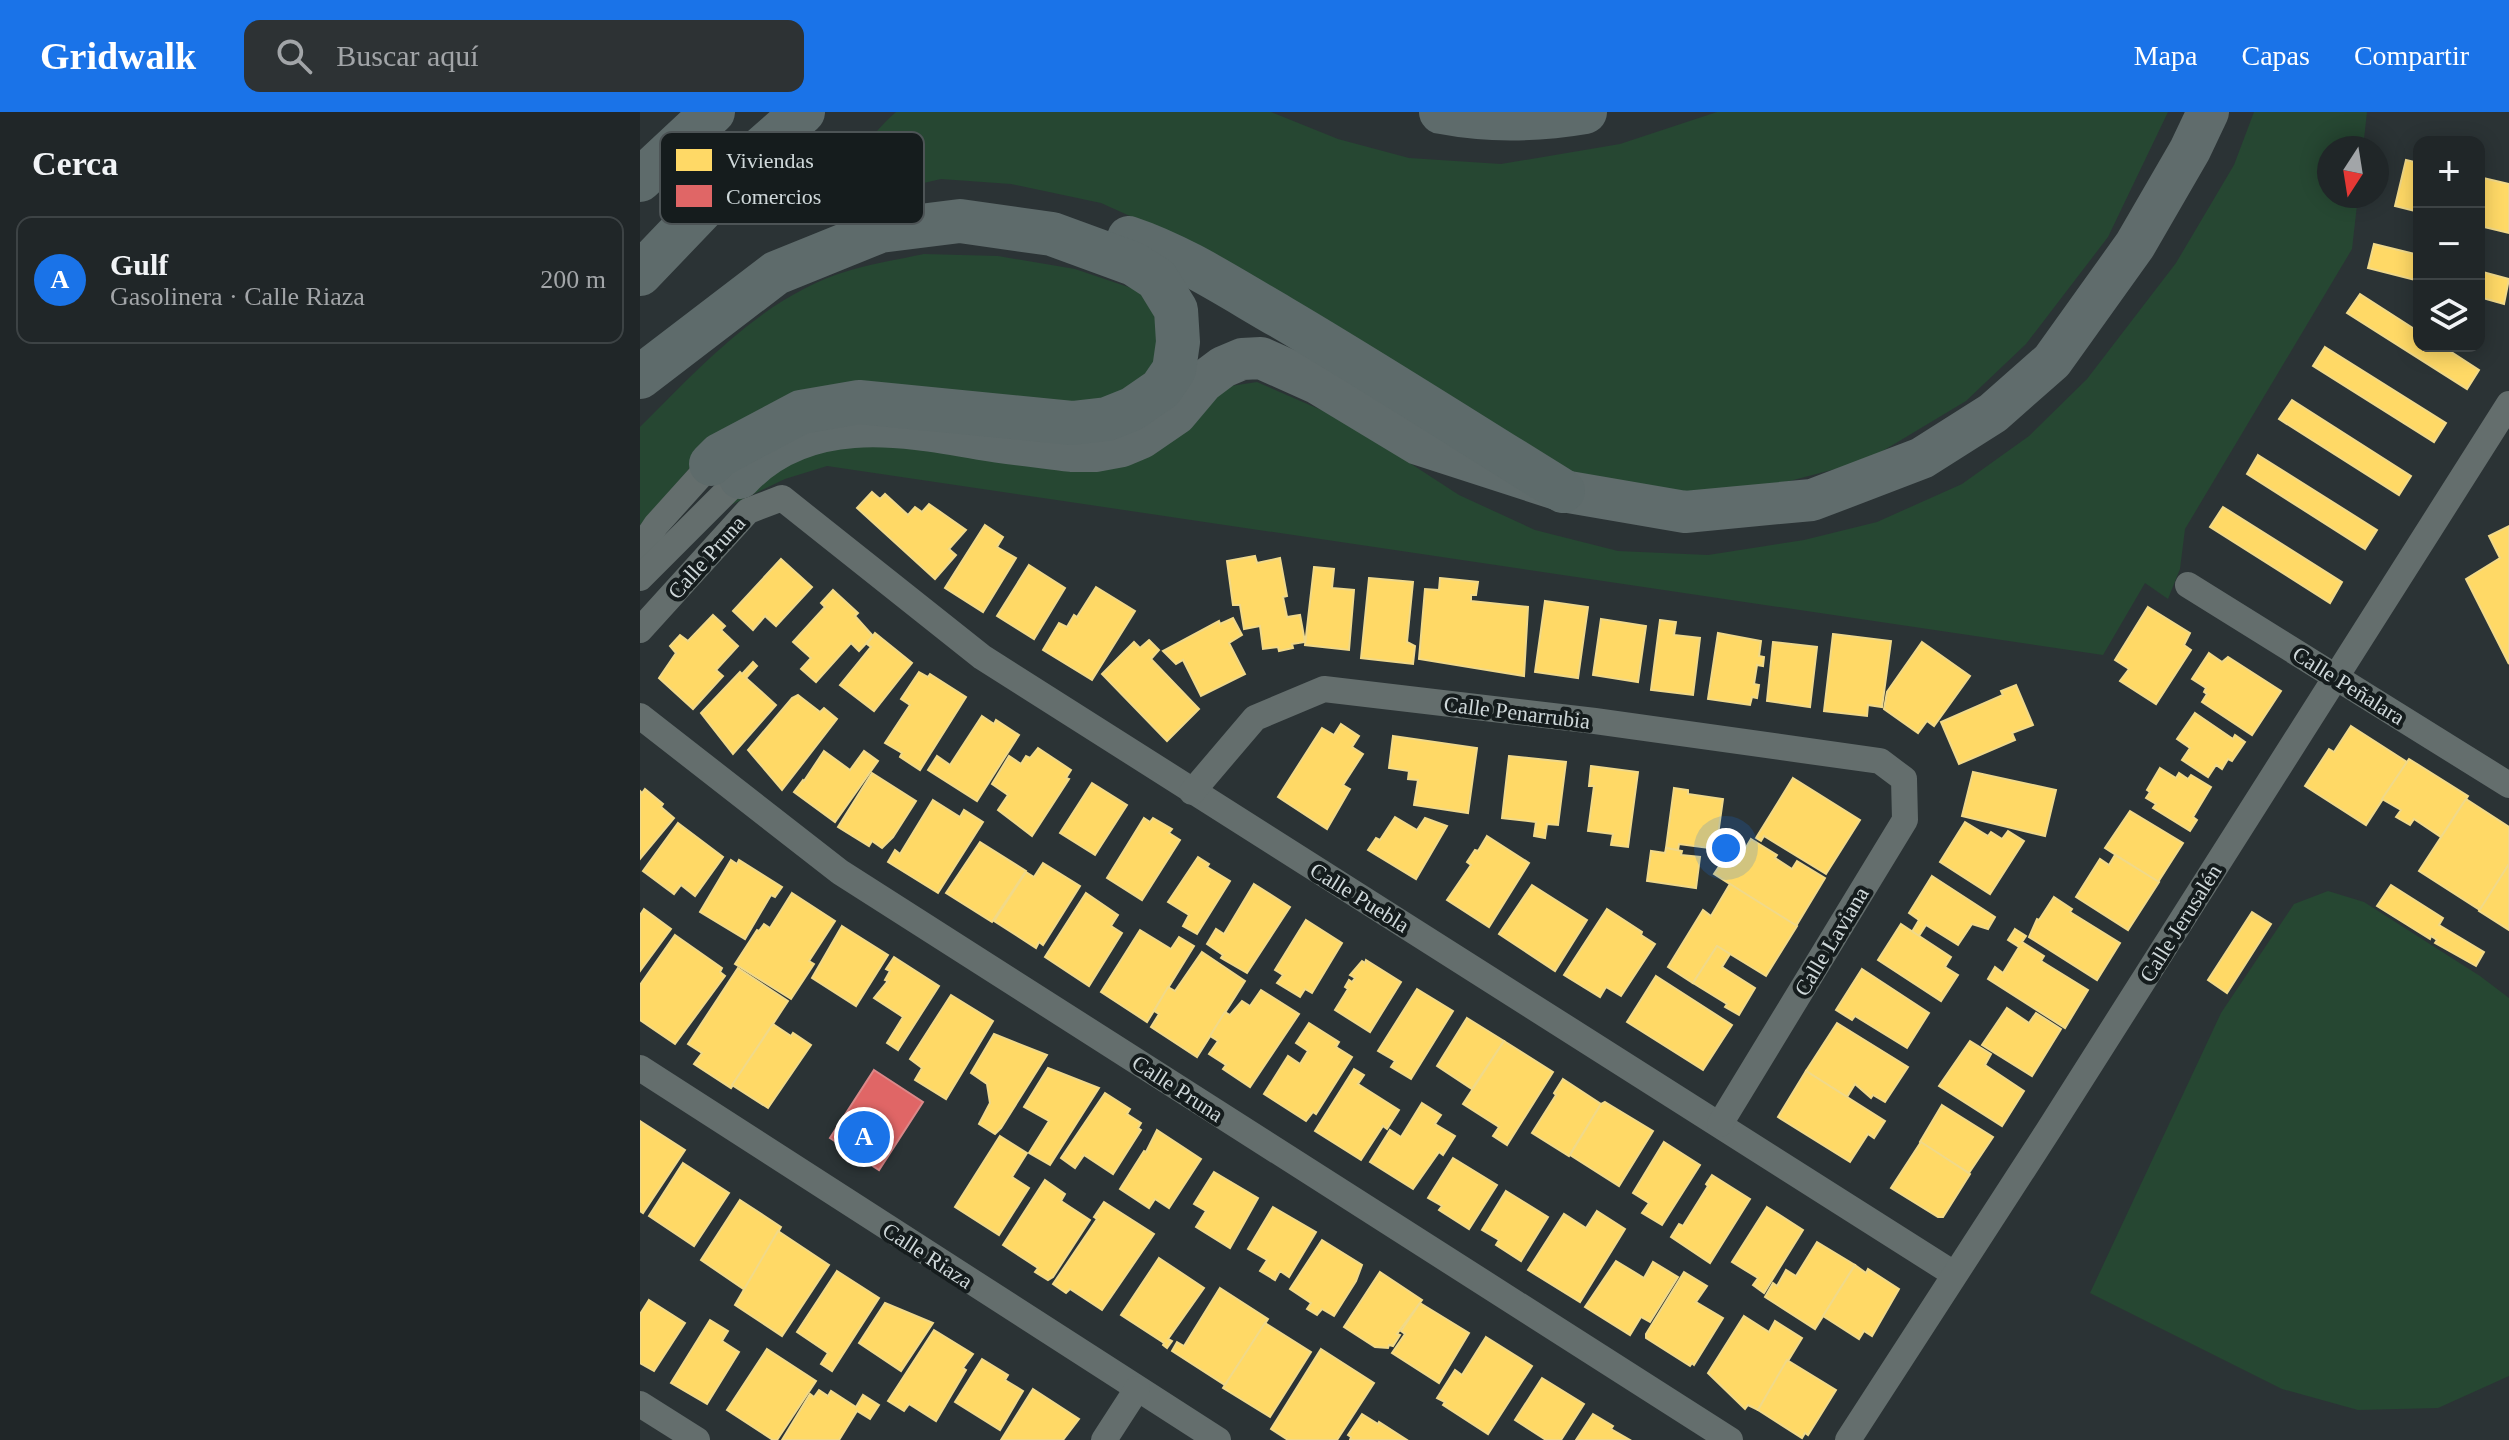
<!DOCTYPE html>
<html lang="es">
<head>
<meta charset="utf-8">
<style>
	:root { --surface:#202628; --page:#2d3234; --text:#f1f3f6; --muted:#a2a5a8; --line:#3d4345; --accent:#1a73e8 }
	body { margin:0; font-family:Georgia,serif; background:var(--page); color:var(--text) }
	.controls { position:absolute; right:24px; top:24px; display:grid; overflow:hidden; border-radius:16px; box-shadow:0 4px 20px #0003 }
	.controls button { width:72px; height:72px; display:grid; place-items:center; padding:0; border:0; border-bottom:2px solid var(--line); background:var(--surface); color:var(--text); font:40px sans-serif }
	.compass { position:absolute; left:1677px; top:24px; width:72px; height:72px; border-radius:50%; background:var(--surface); box-shadow:0 4px 20px #0003; rotate:192deg }
	.you { position:absolute; left:1086px; top:736px; width:28px; height:28px; margin:-20px; border:6px solid #fff; border-radius:50%; background:#1a73e8; box-shadow:0 0 0 12px #1a73e833 }
	.badge { display:grid; place-items:center; width:52px; height:52px; border-radius:50%; background:var(--accent); color:#fff; font-size:26px; font-weight:700 }
	.pin { position:absolute; translate:-50% -50%; border:4px solid #fff; box-shadow:0 2px 8px #0006 }
	.list { margin:0; padding:0; list-style:none }
	h2 { display:flex; justify-content:space-between; align-items:center; height:104px; margin:0; padding:0 32px; font-size:34px }
	h2 small { font-size:26px; font-weight:400; color:var(--muted) }
	.list li { display:grid; grid-template-columns:52px 1fr auto; gap:24px; align-items:center; box-sizing:border-box; height:128px; margin:0 16px 16px; padding:0 16px; border:2px solid var(--line); border-radius:16px }
	.list b { display:block; font-size:30px; white-space:nowrap }
	.list p { margin:0; font-size:26px; white-space:nowrap; color:var(--muted) }
	.list em { font-size:26px; font-style:normal; color:var(--muted) }
	.icon { flex:none; width:44px; height:44px; fill:none; stroke:currentColor; stroke-width:2; stroke-linecap:round; stroke-linejoin:round }
	.map { position:relative; flex:none; width:1869px; height:1328px; overflow:hidden }
	header { display:flex; align-items:center; gap:48px; box-sizing:border-box; height:112px; padding:0 40px; background:var(--accent); color:#fff }
	header strong { font-size:38px }
	nav { display:flex; gap:44px; margin-inline-start:auto; font-size:28px }
	.search { width:560px; height:72px; background:var(--page); display:flex; align-items:center; gap:20px; box-sizing:border-box; padding:0 28px; border-radius:16px; color:var(--muted); font-size:30px }
	main { display:flex }
	aside { flex:1; background:var(--surface) }
	.map>svg:first-child { display:block }
</style>
</head>
<body>
<header>
<strong>Gridwalk</strong>
<div class="search"><svg class="icon" aria-label="search" viewBox="0 0 24 24"><circle cx="10" cy="10" r="6"/><path d="M15 15l6 6"/></svg>Buscar aquí</div>
<nav><a>Mapa</a><a>Capas</a><a>Compartir</a></nav>
</header>
<main>
<aside>
<h2>Cerca<small></small></h2>
<ul class="list">
<li><span class="badge">A</span><div><b>Gulf</b><p>Gasolinera · Calle Riaza</p></div><em>200 m</em></li>
</ul>
</aside>
<div class="map">
<svg width="1869" height="1328" viewBox="0 0 1869 1328">
	<rect width="100%" height="100%" fill="#2b3335"/>
	<g fill="#264732">
		<path d="M256 0H631L698 27 769 46 861 52 980 32 1077 0H1528L1468 125 1386 232 1326 289 1226 349 1103 381 1041 383 957 373 885 340 570 140 461 91 371 72 301 67 206 89C215 50 225 27 256 0Z"/>
		<polygon points="1614,0 1727,0 1723,36 1689,36 1689,84 1718,84 1712,137 1545,417 1540,457 1528,487 1505,471 1463,543 187,354 145,367 91,393 115,368 189,335 617,270 702,307 819,383 895,418 978,439 1068,443 1164,428 1237,410 1322,372 1389,324 1447,267 1536,151 1594,53"/>
		<path d="M284 142 358 144 435 157 509 182 526 239 483 289 55 350 0 413V315C61 254 126 182 211 158 235 151 260 147 284 142Z"/>
		<polygon points="1688,779 1724,790 1840,864 1869,886 1869,1264 1798,1296 1718,1298 1642,1277 1450,1181 1581,901 1654,792"/>
	</g>
	<g fill="#ffd966" stroke="#f1d989" stroke-width="2">
		<polygon points="1766,48 1779,51 1779,100 1755,94"/>
		<polygon points="1839,65 1869,72 1869,121 1840,114 1839,116"/>
		<polygon points="1734,132 1779,143 1779,169 1728,156"/>
		<polygon points="1839,159 1869,167 1864,192 1839,185"/>
		<polygon points="1720,182 1779,220 1779,234 1802,234 1839,258 1827,277 1707,201"/>
		<polygon points="1685,235 1806,311 1794,330 1673,254"/>
		<polygon points="1652,288 1771,364 1759,383 1639,307"/>
		<polygon points="1618,343 1737,418 1725,437 1607,362"/>
		<polygon points="232,380 240,387 245,382 268,403 275,395 282,400 289,392 326,418 309,437 316,443 295,467 217,396"/>
		<polygon points="1583,395 1702,470 1690,491 1570,415"/>
		<polygon points="345,413 363,425 357,435 376,446 343,500 305,476"/>
		<polygon points="1869,414 1869,552 1826,467 1860,446 1849,424"/>
		<polygon points="615,444 617,451 640,446 647,484 643,485 647,505 660,503 665,530 652,532 653,536 639,539 638,535 623,537 620,514 604,517 600,493 593,493 587,449"/>
		<polygon points="141,447 172,475 136,514 125,504 113,518 93,499"/>
		<polygon points="389,453 425,476 394,527 357,504"/>
		<polygon points="674,455 694,457 692,476 714,478 709,538 665,533"/>
		<polygon points="729,466 773,470 767,530 775,534 773,552 721,546"/>
		<polygon points="800,466 838,470 836,483 831,483 831,489 888,495 884,564 779,547 785,477 799,478"/>
		<polygon points="456,475 495,499 452,568 403,538 419,511 427,515 434,503 437,505"/>
		<polygon points="193,478 218,501 215,504 233,524 219,539 211,531 176,570 161,557 171,546 153,530 185,495 181,491"/>
		<polygon points="905,489 948,495 938,566 895,560"/>
		<polygon points="1508,495 1550,521 1544,533 1551,538 1516,592 1480,569 1489,557 1475,548"/>
		<polygon points="73,503 85,514 81,518 98,534 76,558 83,564 53,597 19,566 36,541 30,534 40,523 48,529"/>
		<polygon points="593,506 602,523 589,531 605,562 561,584 543,548 536,552 523,539 579,509 580,512"/>
		<polygon points="961,507 1006,514 998,570 953,563"/>
		<polygon points="1020,508 1036,510 1034,523 1060,526 1053,583 1011,578"/>
		<polygon points="235,521 272,551 234,599 200,573 231,535 227,532"/>
		<polygon points="1078,521 1121,529 1119,544 1124,545 1123,554 1117,553 1114,572 1119,573 1117,586 1112,585 1110,593 1068,587"/>
		<polygon points="1193,522 1251,529 1242,595 1228,593 1227,604 1184,599"/>
		<polygon points="509,528 519,538 511,547 559,597 527,629 462,562 494,530 500,536"/>
		<polygon points="1133,530 1177,535 1170,595 1127,589"/>
		<polygon points="1282,530 1330,564 1294,614 1287,609 1278,621 1244,597 1247,580"/>
		<polygon points="1569,541 1582,550 1588,545 1641,579 1612,623 1562,590 1567,582 1564,580 1566,576 1552,567"/>
		<polygon points="113,550 117,554 106,566 136,593 93,642 61,601 100,560 102,562"/>
		<polygon points="279,560 288,565 290,562 326,585 280,658 260,645 262,641 245,631 270,593 261,587"/>
		<polygon points="1376,573 1393,613 1372,621 1375,628 1319,652 1301,610 1363,583 1361,579"/>
		<polygon points="158,583 180,600 184,596 197,607 142,678 108,638 152,586"/>
		<polygon points="1555,601 1593,627 1595,623 1605,630 1592,649 1588,647 1582,657 1576,653 1568,665 1542,648 1550,636 1537,627"/>
		<polygon points="342,604 354,612 356,608 379,623 337,689 288,658 297,644 310,653"/>
		<polygon points="701,612 719,624 712,635 723,642 703,673 710,677 687,717 638,685 682,616 694,623"/>
		<polygon points="1711,614 1767,650 1726,713 1665,674 1689,637 1694,640"/>
		<polygon points="753,624 837,636 828,701 774,693 778,668 768,667 769,659 749,656"/>
		<polygon points="398,636 431,658 426,666 429,667 392,724 358,698 368,683 352,672 369,644 381,652 386,644 390,646"/>
		<polygon points="184,639 210,658 224,639 238,649 195,710 154,680 163,668 164,669"/>
		<polygon points="869,644 926,650 918,713 907,712 905,726 894,724 896,710 862,706"/>
		<polygon points="1769,647 1828,684 1801,725 1774,707 1770,713 1756,705 1761,698 1742,687"/>
		<polygon points="951,654 998,660 988,735 971,733 973,722 948,719 954,674 949,674"/>
		<polygon points="1520,656 1536,666 1539,661 1548,667 1551,663 1571,675 1553,705 1557,708 1550,719 1513,696 1516,692 1506,686 1510,680 1507,678"/>
		<polygon points="1333,660 1416,678 1405,724 1322,704"/>
		<polygon points="232,661 276,689 253,725 242,736 232,729 229,734 198,715"/>
		<polygon points="1153,666 1220,708 1186,762 1124,724 1121,729 1116,726"/>
		<polygon points="452,671 487,693 455,743 420,721"/>
		<polygon points="1034,676 1048,678 1048,682 1083,687 1076,737 1039,732 1038,738 1026,736"/>
		<polygon points="5,677 23,692 21,695 34,706 0,747 0,679 2,681"/>
		<polygon points="1826,687 1869,715 1869,752 1840,798 1779,759"/>
		<polygon points="293,688 320,705 324,698 343,710 298,781 248,750 255,738 260,742"/>
		<polygon points="1490,699 1543,731 1518,770 1465,736"/>
		<polygon points="755,705 777,718 785,706 807,714 776,767 728,738 736,726 740,728"/>
		<polygon points="504,706 510,710 513,706 532,717 529,721 540,728 502,788 467,766"/>
		<polygon points="1325,710 1348,724 1351,720 1362,727 1368,719 1384,729 1350,782 1300,750"/>
		<polygon points="38,711 83,745 55,784 41,773 34,782 3,759"/>
		<polygon points="847,724 889,751 849,815 807,788 831,753 827,750 835,738 838,739"/>
		<polygon points="1111,727 1137,743 1135,746 1152,757 1157,749 1185,766 1156,814 1074,762 1084,747 1095,754"/>
		<polygon points="340,730 386,759 352,810 306,781"/>
		<polygon points="1026,736 1042,739 1041,743 1060,745 1056,776 1007,769 1011,739 1025,741"/>
		<polygon points="1475,743 1519,770 1488,818 1436,785 1460,747 1469,753"/>
		<polygon points="558,745 569,752 567,755 590,769 557,822 543,814 549,803 528,790"/>
		<polygon points="91,748 97,752 99,748 142,775 135,785 131,783 105,827 60,800"/>
		<polygon points="403,751 440,774 403,833 399,830 396,836 354,809 386,760 394,765"/>
		<polygon points="1869,752 1869,818 1839,799"/>
		<polygon points="1292,764 1355,805 1348,817 1332,812 1318,833 1286,813 1279,824 1272,820 1279,808 1269,801"/>
		<polygon points="614,772 650,795 607,861 581,846 583,843 567,832 576,817 584,822"/>
		<polygon points="1090,772 1157,814 1126,864 1077,834 1053,871 1028,855 1063,798 1071,804"/>
		<polygon points="892,773 947,808 915,859 859,822"/>
		<polygon points="1751,773 1803,806 1799,813 1844,840 1836,854 1795,831 1797,828 1791,824 1790,827 1737,794"/>
		<polygon points="152,781 195,809 169,849 174,852 151,887 95,852 117,818 119,819 124,812 130,816"/>
		<polygon points="446,781 478,803 471,814 482,821 449,874 405,845"/>
		<polygon points="1414,785 1432,797 1430,800 1480,831 1457,868 1389,825 1397,807 1399,808"/>
		<polygon points="4,797 31,817 0,859 0,803"/>
		<polygon points="967,797 1002,820 1001,823 1015,832 981,884 966,875 960,885 924,863"/>
		<polygon points="1612,800 1631,812 1587,881 1568,868"/>
		<polygon points="666,808 702,831 672,881 665,877 660,885 637,871 643,863 635,858"/>
		<polygon points="1261,812 1311,845 1305,855 1318,863 1301,889 1238,848"/>
		<polygon points="202,814 248,843 216,894 172,866"/>
		<polygon points="1375,817 1386,824 1382,830 1404,844 1401,849 1448,878 1425,916 1348,867 1355,855 1363,861 1379,835 1368,828"/>
		<polygon points="500,818 531,837 539,825 554,834 507,910 461,880"/>
		<polygon points="35,823 82,856 80,860 85,864 35,932 0,908 0,873"/>
		<polygon points="1077,834 1090,842 1082,855 1115,876 1099,903 1085,895 1087,892 1053,871"/>
		<polygon points="562,840 605,869 557,945 511,915 519,902 514,899 528,875 535,879"/>
		<polygon points="254,845 299,874 258,938 247,931 263,905 234,886 248,869 245,868 250,859 246,857"/>
		<polygon points="726,848 761,870 730,920 695,898 708,877 705,875 709,868 712,870 715,866 710,863 722,849 725,851"/>
		<polygon points="98,856 148,889 91,976 54,952 62,941 48,932"/>
		<polygon points="1222,857 1289,901 1267,936 1215,904 1212,908 1196,898"/>
		<polygon points="1016,864 1092,913 1063,958 987,910"/>
		<polygon points="777,877 813,899 771,967 751,955 755,949 738,939"/>
		<polygon points="621,878 659,902 610,975 583,957 586,953 569,942 578,929 570,924 585,900 590,903 602,889 610,894"/>
		<polygon points="311,883 353,909 306,987 275,968 282,956 270,947"/>
		<polygon points="1367,896 1389,911 1396,901 1421,917 1392,964 1342,933"/>
		<polygon points="827,906 864,929 832,977 797,954"/>
		<polygon points="669,911 699,930 696,935 712,945 676,1002 673,1000 666,1009 624,982 648,944 660,952 668,939 656,931"/>
		<polygon points="1197,911 1268,955 1245,990 1233,983 1231,986 1215,972 1207,985 1166,959"/>
		<polygon points="133,912 151,924 153,921 171,933 128,996 92,973"/>
		<polygon points="354,922 407,943 361,1016 355,1022 339,1012 350,991 347,972 331,961"/>
		<polygon points="864,929 913,960 867,1033 853,1024 859,1015 823,992"/>
		<polygon points="1330,929 1351,942 1345,953 1384,979 1362,1014 1299,974"/>
		<polygon points="408,956 459,976 410,1053 389,1041 409,1009 384,995"/>
		<polygon points="714,957 724,963 718,972 759,998 747,1017 743,1014 721,1048 675,1019"/>
		<polygon points="1166,959 1245,1009 1234,1026 1228,1022 1210,1050 1138,1005"/>
		<polygon points="923,967 961,992 929,1044 892,1021 916,983 914,981"/>
		<polygon points="465,981 490,997 487,1002 501,1011 498,1016 501,1018 473,1062 444,1043 435,1056 421,1046"/>
		<polygon points="965,990 1013,1019 979,1074 930,1043 961,992"/>
		<polygon points="782,991 801,1003 795,1012 815,1024 803,1043 799,1040 773,1077 730,1050 750,1018 761,1025"/>
		<polygon points="1302,993 1353,1025 1329,1061 1280,1030"/>
		<polygon points="0,1009 45,1038 3,1101 0,1099"/>
		<polygon points="517,1018 561,1047 529,1096 515,1087 509,1096 480,1077 504,1039 506,1040"/>
		<polygon points="360,1024 387,1041 372,1065 389,1076 359,1123 315,1095"/>
		<polygon points="1024,1030 1060,1053 1022,1113 1002,1101 1009,1091 993,1081"/>
		<polygon points="1281,1030 1330,1062 1303,1105 1298,1105 1251,1076"/>
		<polygon points="813,1046 857,1073 829,1117 799,1098 802,1094 788,1086"/>
		<polygon points="43,1051 89,1081 54,1134 9,1104"/>
		<polygon points="574,1060 618,1086 590,1136 556,1115 566,1099 554,1092"/>
		<polygon points="1072,1063 1110,1087 1070,1151 1031,1125 1039,1112 1043,1114 1068,1074 1066,1072"/>
		<polygon points="405,1068 425,1082 421,1089 450,1108 413,1165 408,1168 395,1160 398,1156 363,1133"/>
		<polygon points="866,1079 908,1105 881,1149 856,1133 859,1128 842,1118"/>
		<polygon points="100,1088 141,1115 105,1178 61,1148"/>
		<polygon points="464,1090 514,1122 462,1198 430,1177 426,1181 413,1172 457,1107 454,1105"/>
		<polygon points="633,1095 676,1120 649,1165 640,1159 635,1168 620,1159 627,1148 608,1137"/>
		<polygon points="1127,1095 1163,1118 1124,1181 1113,1173 1118,1166 1092,1150"/>
		<polygon points="957,1099 985,1117 940,1190 888,1158 924,1102 946,1116"/>
		<polygon points="138,1119 189,1153 142,1224 95,1193"/>
		<polygon points="682,1128 722,1153 716,1169 694,1204 682,1197 677,1203 667,1197 671,1191 650,1177"/>
		<polygon points="1177,1130 1215,1153 1175,1217 1125,1185 1133,1171 1137,1174 1146,1158 1156,1164"/>
		<polygon points="519,1146 564,1176 528,1227 532,1229 527,1236 523,1233 524,1231 481,1203"/>
		<polygon points="976,1149 1004,1166 1013,1150 1038,1165 1010,1210 1001,1205 990,1223 945,1195"/>
		<polygon points="1215,1153 1226,1161 1228,1157 1259,1177 1232,1224 1224,1219 1219,1227 1183,1204"/>
		<polygon points="197,1159 239,1186 192,1259 181,1252 188,1241 157,1220"/>
		<polygon points="740,1160 782,1188 757,1222 760,1223 753,1234 749,1233 748,1236 735,1235 704,1215"/>
		<polygon points="1044,1160 1067,1174 1056,1190 1083,1206 1054,1253 1052,1251 1050,1254 1006,1226 1006,1222"/>
		<polygon points="580,1176 628,1207 585,1273 532,1239 537,1230 544,1234"/>
		<polygon points="9,1188 45,1211 14,1259 0,1251 0,1202"/>
		<polygon points="245,1191 293,1211 261,1259 219,1231"/>
		<polygon points="780,1191 829,1221 799,1271 752,1241 765,1222 761,1219"/>
		<polygon points="1104,1204 1129,1220 1135,1209 1162,1226 1118,1298 1108,1293 1105,1297 1068,1261"/>
		<polygon points="70,1208 88,1219 82,1229 99,1240 67,1292 31,1271"/>
		<polygon points="625,1211 671,1240 630,1305 583,1276"/>
		<polygon points="294,1218 333,1242 323,1256 326,1258 296,1309 269,1292 264,1299 248,1289"/>
		<polygon points="846,1225 892,1254 848,1322 803,1293 805,1290 797,1286 815,1258 822,1263"/>
		<polygon points="127,1237 176,1269 137,1328 133,1328 87,1298"/>
		<polygon points="681,1237 734,1271 697,1328 648,1328 631,1317"/>
		<polygon points="342,1247 368,1263 365,1268 383,1279 360,1318 315,1290"/>
		<polygon points="1147,1248 1196,1278 1168,1323 1165,1321 1162,1326 1118,1298"/>
		<polygon points="902,1266 944,1292 921,1328 906,1328 875,1308"/>
		<polygon points="393,1277 439,1307 423,1328 361,1328"/>
		<polygon points="179,1278 188,1284 191,1279 216,1295 223,1283 239,1293 230,1307 217,1299 199,1328 142,1328 170,1282 174,1285"/>
		<polygon points="722,1302 738,1312 739,1310 767,1328 710,1328 711,1325 708,1323"/>
		<polygon points="953,1302 973,1314 971,1317 990,1328 936,1328"/>
	</g>
	<polygon fill="#e06666" stroke="#db8889" stroke-width="2" points="234,958 283,990 239,1058 190,1026"/>
	<g fill="none" stroke-linecap="round" stroke-linejoin="round">
		<g stroke="#646e6d" stroke-width="26">
			<polyline points="0,437 16,413 71,352"/>
			<polyline points="0,466 100,366"/>
			<polyline points="1548,473 1869,673"/>
			<polyline points="0,518 108,399 142,386 342,545 1314,1162"/>
			<polyline points="0,604 200,760 1090,1328"/>
			<polyline points="552,680 615,606 684,577 955,609 1240,649 1264,667 1265,708 1080,1012"/>
			<polyline points="0,956 578,1328"/>
			<polyline points="0,1292 57,1328"/>
			<polyline points="464,1328 497,1277"/>
			<polyline points="1208,1328 1408,1019 1869,292"/>
		</g>
		<path stroke="#606c6c" stroke-width="42" d="M100 366C164 297 258 312 341 327 371 332 402 335 432 339H455L482 334 501 326 536 302 563 270 583 255 602 247 621 246 677 271 778 332 923 379 1045 400 1172 388 1282 346 1353 301 1412 249 1495 133 1550 38 1568 0"/>
		<g stroke="#5e6b6b" stroke-width="44">
			<path d="M801 0C848 9 898 8 945 0"/>
			<polyline points="0,68 73,0"/>
			<path d="M489 126C543 144 592 177 641 205 736 261 829 321 923 379"/>
			<polyline points="0,162 114,43 163,0"/>
			<polyline points="0,265 136,161 240,119 320,109 412,122 494,152 517,167 536,198 538,230 534,258 521,277 492,297 467,307 432,311 219,290 161,300 80,343 71,352"/>
		</g>
	</g>
	<g text-anchor="middle" stroke-width="8" stroke-linejoin="round" paint-order="stroke">
		<g font-size="22" fill="#cfd8da" stroke="#151c1d">
			<text transform="translate(66 445) rotate(-48)" y="8">Calle Pruna</text>
			<text transform="translate(1709 573) rotate(32)" y="8">Calle Peñalara</text>
			<text transform="translate(877 600) rotate(7)" y="8">Calle Penarrubia</text>
			<text transform="translate(720 785) rotate(32)" y="8">Calle Puebla</text>
			<text transform="translate(1540 811) rotate(-58)" y="8">Calle Jerusalén</text>
			<text transform="translate(1191 829) rotate(-59)" y="8">Calle Laviana</text>
			<text transform="translate(538 976) rotate(33)" y="8">Calle Pruna</text>
			<text transform="translate(288 1143) rotate(33)" y="8">Calle Riaza</text>
		</g>
	</g>
	<rect x="20" y="20" width="264" height="92" rx="12" fill="#151c1d" stroke="#4d5456" stroke-width="2"/>
	<rect x="36" y="37" width="36" height="22" fill="#ffd966"/>
	<rect x="36" y="73" width="36" height="22" fill="#e06666"/>
	<g font-size="22" fill="#cfd8da">
		<text x="86" y="56">Viviendas</text>
		<text x="86" y="92">Comercios</text>
	</g>
</svg>
<div class="controls">
<button>+</button>
<button>−</button>
<button><svg class="icon" aria-label="layers" viewBox="0 0 24 24"><path d="M12 4l9 5-9 5-9-5zM3 14l9 5 9-5"/></svg></button>
</div>
<svg class="compass" viewBox="-18 -18 36 36"><path d="M0-13l5 13h-10z" fill="#e53935"/><path d="M0 13l5-13h-10z" fill="#a2a5a8"/></svg>
<div class="you"></div>
<div class="pin badge" style="left:224px;top:1025px">A</div>
</div>
</main>
</body>
</html>
